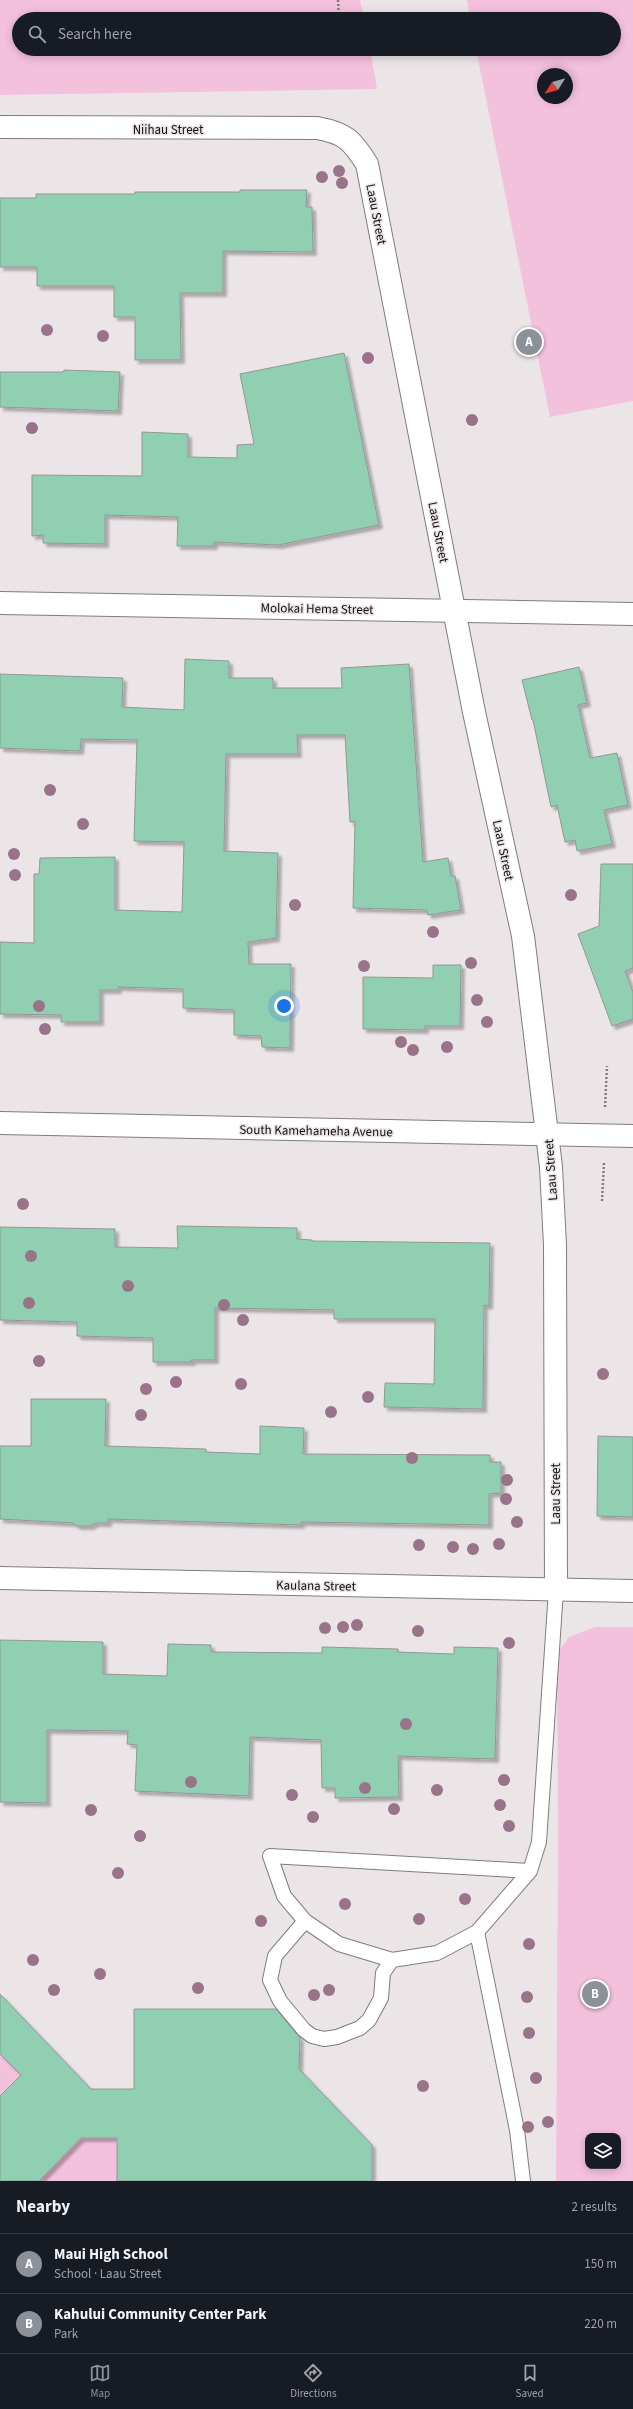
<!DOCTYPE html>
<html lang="en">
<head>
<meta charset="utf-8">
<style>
	:root { --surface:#171b24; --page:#242831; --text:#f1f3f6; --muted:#9ea1a6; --line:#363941; --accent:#8c9099 }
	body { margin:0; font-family:"Source Sans 3",sans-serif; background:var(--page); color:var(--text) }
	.controls { position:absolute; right:12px; bottom:12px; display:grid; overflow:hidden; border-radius:8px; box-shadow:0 2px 10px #0003 }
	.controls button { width:36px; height:36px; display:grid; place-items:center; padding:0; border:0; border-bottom:1px solid var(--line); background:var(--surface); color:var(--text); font:20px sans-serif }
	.compass { position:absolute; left:537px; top:68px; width:36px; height:36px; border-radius:50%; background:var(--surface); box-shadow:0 2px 10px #0003; rotate:233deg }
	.you { position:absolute; left:284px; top:1006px; width:14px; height:14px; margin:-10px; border:3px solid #fff; border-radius:50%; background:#1a73e8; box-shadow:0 0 0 6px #1a73e833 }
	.badge { display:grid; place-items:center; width:26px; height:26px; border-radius:50%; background:var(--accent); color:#fff; font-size:13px; font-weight:700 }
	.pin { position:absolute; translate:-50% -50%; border:2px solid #fff; box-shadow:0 1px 4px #0006 }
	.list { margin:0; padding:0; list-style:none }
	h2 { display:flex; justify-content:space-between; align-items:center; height:52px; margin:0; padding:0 16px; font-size:17px }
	h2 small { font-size:13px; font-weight:400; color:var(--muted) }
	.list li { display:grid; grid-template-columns:26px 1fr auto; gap:12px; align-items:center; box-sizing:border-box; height:60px; padding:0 16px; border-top:1px solid var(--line) }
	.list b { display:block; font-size:15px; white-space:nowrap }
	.list p { margin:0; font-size:13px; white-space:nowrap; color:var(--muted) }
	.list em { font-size:13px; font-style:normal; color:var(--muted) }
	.icon { flex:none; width:22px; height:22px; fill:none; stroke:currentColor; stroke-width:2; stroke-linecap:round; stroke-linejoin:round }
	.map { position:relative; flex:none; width:633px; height:2181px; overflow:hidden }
	.search { position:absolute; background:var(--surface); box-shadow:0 2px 10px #0003; left:12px; right:12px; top:12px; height:44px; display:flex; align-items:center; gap:10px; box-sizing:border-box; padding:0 14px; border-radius:22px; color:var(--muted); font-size:15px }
	.sheet { height:172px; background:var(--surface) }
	nav { display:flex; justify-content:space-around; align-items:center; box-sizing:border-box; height:56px; border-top:1px solid var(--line); background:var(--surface); font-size:11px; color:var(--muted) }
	nav a { display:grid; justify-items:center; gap:2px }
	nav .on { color:var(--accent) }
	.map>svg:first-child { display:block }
</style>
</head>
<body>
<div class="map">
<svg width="633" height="2181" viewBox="0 0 633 2181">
	<defs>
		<filter id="shadow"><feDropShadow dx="3.5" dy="3.5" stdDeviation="1" flood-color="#0004"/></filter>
	</defs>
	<rect width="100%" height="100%" fill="#ebe5e8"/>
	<g fill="#f4c1dc" fill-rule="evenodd">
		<polygon points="0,0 360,0 364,19 19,19 19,49 370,49 377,89 0,95"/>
		<path d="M467 0H633V401L550 417 476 49H614V19H470ZM543 74H567V98H543Z"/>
		<path d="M595 1627H633V2181H556L558 1852 557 1653 569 1637ZM588 2136H618V2166H588Z"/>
		<polygon points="0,2054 21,2075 0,2096"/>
		<polygon points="81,2138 117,2138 117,2181 43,2181 43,2177"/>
	</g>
	<g fill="#91cfb3" stroke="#939795" filter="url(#shadow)">
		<polygon points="240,190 307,190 306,207 312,207 313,252 223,251 223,293 180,293 181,360 135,360 135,317 114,317 114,286 37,286 37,267 0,267 0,198 36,198 36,194 135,194 135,192 240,192"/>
		<polygon points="344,353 379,525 278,545 214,542 214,546 177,546 178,517 105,515 105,544 43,543 43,535 32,536 32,475 142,476 142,432 188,434 188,457 237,458 237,445 254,444 240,374"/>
		<polygon points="64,370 120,372 118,411 0,407 0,372 63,372"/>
		<polygon points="185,659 229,661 229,678 273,678 273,688 342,688 341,668 409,664 423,862 448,858 451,876 455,876 461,910 428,915 427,910 353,908 355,821 350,822 345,735 297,735 298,754 226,754 224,851 278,853 276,938 248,942 249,964 291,964 290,1048 262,1047 261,1036 234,1035 234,1010 183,1008 183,989 118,987 118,990 100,990 100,1022 61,1022 61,1015 0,1014 0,942 34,943 34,874 39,874 40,858 115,857 115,910 182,912 184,842 134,841 137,740 81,739 80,751 0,748 0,674 123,678 122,707 184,710"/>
		<polygon points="579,667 587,703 578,705 590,758 617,753 628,805 604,810 612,844 577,851 575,840 565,842 557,805 551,807 533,720 532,720 522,680"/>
		<polygon points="601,864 633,864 633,968 625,971 633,992 633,1019 612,1026 578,934 599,926"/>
		<polygon points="433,965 461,965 460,1026 425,1026 425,1030 363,1029 363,977 433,978"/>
		<polygon points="177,1226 297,1228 297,1239 312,1240 312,1241 490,1243 489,1306 484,1305 483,1409 384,1407 385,1383 434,1384 435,1319 334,1319 334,1310 215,1308 215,1360 191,1360 192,1362 153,1362 153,1338 77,1336 77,1322 0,1320 0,1227 115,1229 115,1247 178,1248"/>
		<polygon points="31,1399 106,1399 105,1446 206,1449 206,1452 260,1454 260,1426 304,1428 303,1454 490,1455 490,1462 501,1462 501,1493 489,1494 489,1525 301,1522 301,1525 108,1519 108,1523 96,1523 90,1526 77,1526 73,1523 0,1519 0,1446 31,1446"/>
		<polygon points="598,1436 633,1437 633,1517 597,1516"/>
		<polygon points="0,1640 103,1642 103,1674 167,1676 168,1644 211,1645 211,1652 322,1653 322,1647 398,1649 398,1652 454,1654 454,1647 498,1648 495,1759 398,1756 399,1797 335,1798 335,1788 322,1788 321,1740 250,1737 249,1796 135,1791 137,1745 127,1744 128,1731 47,1730 47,1803 0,1802"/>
		<polygon points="0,1994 91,2089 134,2089 134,2009 276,2009 300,2038 299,2069 372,2145 372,2181 117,2181 117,2138 81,2138 39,2181 0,2181 0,2096 21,2075 0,2054"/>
	</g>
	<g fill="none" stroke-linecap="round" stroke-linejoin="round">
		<defs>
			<g id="service">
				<polyline points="530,1871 270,1856 284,1896 305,1921 339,1944 392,1960 437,1953 477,1932 530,1871 539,1842 556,1590"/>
				<polyline points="305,1921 275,1956 270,1980 280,2001 304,2030 312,2036 324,2039 337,2037 360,2028 369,2020 381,1998 383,1973 392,1960"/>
				<polyline points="477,1932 517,2130 523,2181"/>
			</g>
			<g id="minor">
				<path d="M0 127 317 128C345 133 352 140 367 164L474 712 523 936 551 1167 555 1245 556 1590"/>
				<polyline points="0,603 633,614"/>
				<polyline points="0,1578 633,1591"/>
			</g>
			<polyline id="tertiary" points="0,1123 633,1136"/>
		</defs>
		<use href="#service" stroke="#817c7e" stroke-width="16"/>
		<use href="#minor" stroke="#817c7e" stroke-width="24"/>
		<use href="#tertiary" stroke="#817c7e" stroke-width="24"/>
		<g stroke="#807c7e" stroke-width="2.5" stroke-dasharray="2 2" stroke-linecap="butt">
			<polyline points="338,0 339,19"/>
			<polyline points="340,49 341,54"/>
			<polyline points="605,1107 607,1066"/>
			<polyline points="602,1201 604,1163"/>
		</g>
		<use href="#service" stroke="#fff" stroke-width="14"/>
		<use href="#minor" stroke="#fff" stroke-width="22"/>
		<use href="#tertiary" stroke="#fff" stroke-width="22"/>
	</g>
	<g fill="#98738a">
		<circle cx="339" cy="171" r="6"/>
		<circle cx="322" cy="177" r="6"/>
		<circle cx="342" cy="183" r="6"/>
		<circle cx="47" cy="330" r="6"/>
		<circle cx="103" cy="336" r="6"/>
		<circle cx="368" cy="358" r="6"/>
		<circle cx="472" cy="420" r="6"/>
		<circle cx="32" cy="428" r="6"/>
		<circle cx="50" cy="790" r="6"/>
		<circle cx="83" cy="824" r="6"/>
		<circle cx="14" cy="854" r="6"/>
		<circle cx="15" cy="875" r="6"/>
		<circle cx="571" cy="895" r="6"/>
		<circle cx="295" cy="905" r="6"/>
		<circle cx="433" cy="932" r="6"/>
		<circle cx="471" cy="963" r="6"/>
		<circle cx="364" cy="966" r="6"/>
		<circle cx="477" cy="1000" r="6"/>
		<circle cx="39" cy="1006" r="6"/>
		<circle cx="487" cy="1022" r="6"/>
		<circle cx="45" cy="1029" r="6"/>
		<circle cx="401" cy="1042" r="6"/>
		<circle cx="447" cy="1047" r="6"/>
		<circle cx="413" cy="1050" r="6"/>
		<circle cx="23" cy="1204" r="6"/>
		<circle cx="31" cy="1256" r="6"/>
		<circle cx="128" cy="1286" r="6"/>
		<circle cx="29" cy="1303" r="6"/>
		<circle cx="224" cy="1305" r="6"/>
		<circle cx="243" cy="1320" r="6"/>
		<circle cx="39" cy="1361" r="6"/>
		<circle cx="603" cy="1374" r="6"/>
		<circle cx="176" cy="1382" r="6"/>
		<circle cx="241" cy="1384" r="6"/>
		<circle cx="146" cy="1389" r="6"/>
		<circle cx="368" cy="1397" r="6"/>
		<circle cx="331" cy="1412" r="6"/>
		<circle cx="141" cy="1415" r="6"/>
		<circle cx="412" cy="1458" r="6"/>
		<circle cx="507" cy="1480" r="6"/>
		<circle cx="506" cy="1499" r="6"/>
		<circle cx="517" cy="1522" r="6"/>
		<circle cx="499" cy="1544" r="6"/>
		<circle cx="419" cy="1545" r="6"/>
		<circle cx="453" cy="1547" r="6"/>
		<circle cx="473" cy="1549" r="6"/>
		<circle cx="357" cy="1625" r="6"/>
		<circle cx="343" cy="1627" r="6"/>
		<circle cx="325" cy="1628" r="6"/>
		<circle cx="418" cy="1631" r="6"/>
		<circle cx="509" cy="1643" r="6"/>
		<circle cx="406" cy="1724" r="6"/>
		<circle cx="504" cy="1780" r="6"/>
		<circle cx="191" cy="1782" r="6"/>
		<circle cx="365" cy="1788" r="6"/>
		<circle cx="437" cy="1790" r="6"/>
		<circle cx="292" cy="1795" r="6"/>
		<circle cx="500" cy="1805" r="6"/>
		<circle cx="394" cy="1809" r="6"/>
		<circle cx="91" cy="1810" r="6"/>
		<circle cx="313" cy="1817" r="6"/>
		<circle cx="509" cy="1826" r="6"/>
		<circle cx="140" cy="1836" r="6"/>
		<circle cx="118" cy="1873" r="6"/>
		<circle cx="465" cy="1899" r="6"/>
		<circle cx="345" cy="1904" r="6"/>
		<circle cx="419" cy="1919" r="6"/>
		<circle cx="261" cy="1921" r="6"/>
		<circle cx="529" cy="1944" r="6"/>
		<circle cx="33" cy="1960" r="6"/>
		<circle cx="100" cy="1974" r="6"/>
		<circle cx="198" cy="1988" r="6"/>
		<circle cx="54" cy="1990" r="6"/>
		<circle cx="329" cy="1990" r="6"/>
		<circle cx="314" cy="1995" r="6"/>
		<circle cx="527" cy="1997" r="6"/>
		<circle cx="529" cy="2033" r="6"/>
		<circle cx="536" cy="2078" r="6"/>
		<circle cx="423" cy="2086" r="6"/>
		<circle cx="548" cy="2122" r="6"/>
		<circle cx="528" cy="2127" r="6"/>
	</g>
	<g text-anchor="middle" stroke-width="3" stroke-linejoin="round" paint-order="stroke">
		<g font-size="13" fill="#100e0f" stroke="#ebe5e8">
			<text x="168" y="134">Niihau Street</text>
			<text transform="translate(377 214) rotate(79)" y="5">Laau Street</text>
			<text transform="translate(439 532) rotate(79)" y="5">Laau Street</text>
			<text transform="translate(317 608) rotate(1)" y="5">Molokai Hema Street</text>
			<text transform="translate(504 850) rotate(78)" y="5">Laau Street</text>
			<text transform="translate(316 1130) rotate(1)" y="5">South Kamehameha Avenue</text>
			<text transform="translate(550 1170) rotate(-94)" y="5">Laau Street</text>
			<text transform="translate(555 1494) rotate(-90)" y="5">Laau Street</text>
			<text transform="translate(316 1585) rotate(1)" y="5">Kaulana Street</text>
		</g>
	</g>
</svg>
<div class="controls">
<button><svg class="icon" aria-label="layers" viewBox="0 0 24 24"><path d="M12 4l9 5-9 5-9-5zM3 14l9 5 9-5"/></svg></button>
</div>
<svg class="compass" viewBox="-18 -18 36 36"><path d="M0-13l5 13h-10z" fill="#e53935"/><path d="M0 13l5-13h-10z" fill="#9ea1a6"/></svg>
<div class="you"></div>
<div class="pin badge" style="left:529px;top:342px">A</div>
<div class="pin badge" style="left:595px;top:1994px">B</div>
<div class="search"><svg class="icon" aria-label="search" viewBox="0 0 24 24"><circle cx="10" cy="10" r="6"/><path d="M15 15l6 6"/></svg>Search here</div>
</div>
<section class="sheet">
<h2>Nearby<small>2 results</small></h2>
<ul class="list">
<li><span class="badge">A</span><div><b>Maui High School</b><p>School · Laau Street</p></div><em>150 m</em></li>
<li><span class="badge">B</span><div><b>Kahului Community Center Park</b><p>Park</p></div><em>220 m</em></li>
</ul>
</section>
<nav>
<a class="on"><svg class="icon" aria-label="map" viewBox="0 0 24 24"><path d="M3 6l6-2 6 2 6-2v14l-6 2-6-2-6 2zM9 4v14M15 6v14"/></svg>Map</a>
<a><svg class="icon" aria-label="directions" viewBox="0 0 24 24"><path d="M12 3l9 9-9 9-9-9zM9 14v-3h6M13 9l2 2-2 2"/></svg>Directions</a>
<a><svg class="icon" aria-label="saved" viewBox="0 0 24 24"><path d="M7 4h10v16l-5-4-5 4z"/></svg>Saved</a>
</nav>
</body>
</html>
